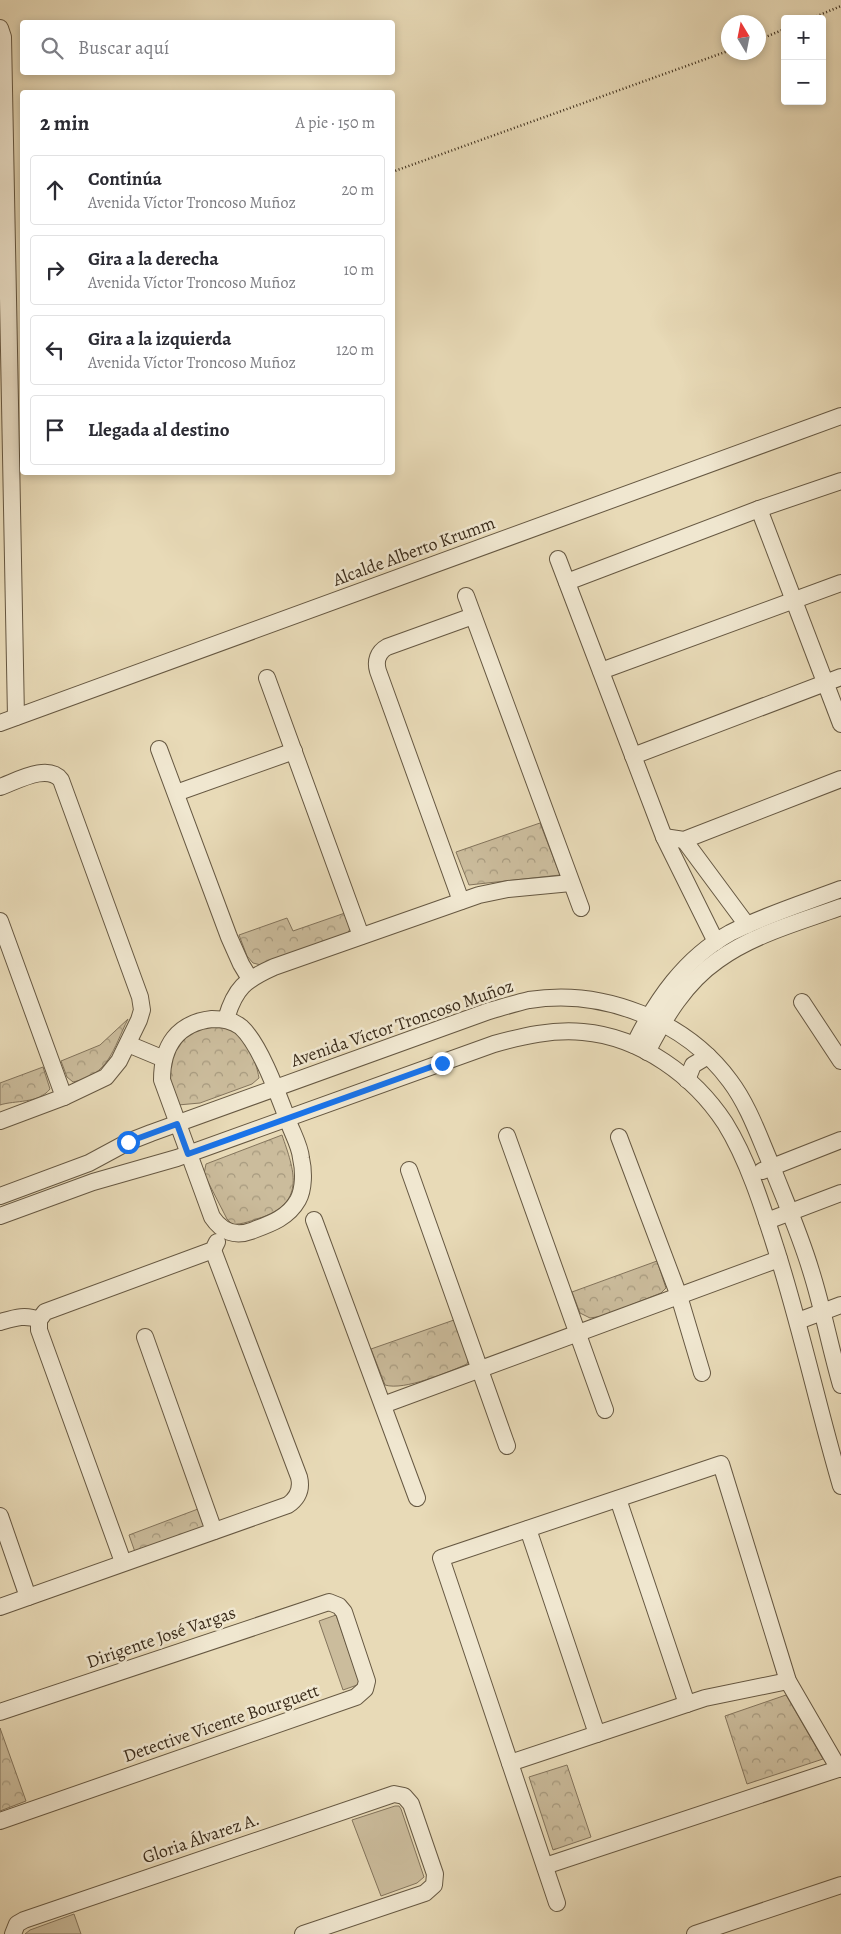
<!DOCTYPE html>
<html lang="es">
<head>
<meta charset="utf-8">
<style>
	:root { --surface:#fff; --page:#f7f7f7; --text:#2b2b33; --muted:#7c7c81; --line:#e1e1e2 }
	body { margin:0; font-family:Alegreya,serif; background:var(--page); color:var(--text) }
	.controls { position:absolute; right:15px; top:15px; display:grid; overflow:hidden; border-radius:5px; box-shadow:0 2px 8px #0003 }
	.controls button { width:45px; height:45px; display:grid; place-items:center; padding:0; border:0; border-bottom:1px solid var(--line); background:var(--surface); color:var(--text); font:25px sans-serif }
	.compass { position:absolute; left:721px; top:15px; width:45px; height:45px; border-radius:50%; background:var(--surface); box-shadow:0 2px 8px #0003; rotate:350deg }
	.stop { position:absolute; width:15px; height:15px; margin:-11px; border:4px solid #1a73e8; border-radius:50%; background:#fff }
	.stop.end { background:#1a73e8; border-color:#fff; box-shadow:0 1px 5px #0008 }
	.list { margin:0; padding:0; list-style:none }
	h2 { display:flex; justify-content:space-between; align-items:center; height:65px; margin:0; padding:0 20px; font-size:21px }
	h2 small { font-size:16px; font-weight:400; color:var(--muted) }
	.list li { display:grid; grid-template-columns:32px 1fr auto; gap:15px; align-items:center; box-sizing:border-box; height:70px; margin:0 10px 10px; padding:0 10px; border:1px solid var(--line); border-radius:5px }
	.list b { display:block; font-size:19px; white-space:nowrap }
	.list p { margin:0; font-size:16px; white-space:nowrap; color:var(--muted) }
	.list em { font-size:16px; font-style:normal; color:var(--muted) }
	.icon { flex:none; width:28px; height:28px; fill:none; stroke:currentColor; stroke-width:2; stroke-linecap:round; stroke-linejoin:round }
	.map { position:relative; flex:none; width:841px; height:1934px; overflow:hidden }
	.search { position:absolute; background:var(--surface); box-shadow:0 2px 8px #0003; left:20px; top:20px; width:375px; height:55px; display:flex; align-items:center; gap:12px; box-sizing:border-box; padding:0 18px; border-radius:5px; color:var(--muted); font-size:19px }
	.panel { position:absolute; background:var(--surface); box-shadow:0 2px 8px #0003; left:20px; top:90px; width:375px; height:385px; border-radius:5px }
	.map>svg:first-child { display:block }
</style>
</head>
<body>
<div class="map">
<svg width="841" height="1934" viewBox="0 0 841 1934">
	<defs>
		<pattern id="forest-crowns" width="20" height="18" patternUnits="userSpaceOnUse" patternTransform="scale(1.25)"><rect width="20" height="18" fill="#cbbc9c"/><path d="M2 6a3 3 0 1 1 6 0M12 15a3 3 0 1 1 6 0" fill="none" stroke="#a6997e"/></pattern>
	</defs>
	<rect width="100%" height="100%" fill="#e8dab7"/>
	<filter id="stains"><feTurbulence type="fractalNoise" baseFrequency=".004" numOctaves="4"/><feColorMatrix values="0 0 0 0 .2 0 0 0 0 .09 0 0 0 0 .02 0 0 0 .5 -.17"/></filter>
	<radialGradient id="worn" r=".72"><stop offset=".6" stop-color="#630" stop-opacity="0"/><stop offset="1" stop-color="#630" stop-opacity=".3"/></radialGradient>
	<g fill="#cbbc9c" stroke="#83745c">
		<polygon points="336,1615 360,1684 343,1690 319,1621"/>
		<polygon points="395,1806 399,1806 401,1809 424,1877 417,1883 381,1896 352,1820"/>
		<polygon points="74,1914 81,1934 25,1934 30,1930"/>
	</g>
	<g fill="url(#forest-crowns)" stroke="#83745c">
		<polygon points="540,823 560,875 469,885 456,852"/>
		<polygon points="345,913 350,929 347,934 261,965 253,963 247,956 239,935 287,918 293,931"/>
		<path d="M128 1019C113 1049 109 1075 73 1082L67 1077 61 1061 100 1045Z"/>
		<path d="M202 1027C209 1027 223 1024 229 1028 246 1036 256 1060 259 1078L252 1084 200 1103 178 1105C164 1069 166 1047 202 1027Z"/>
		<path d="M43 1067 50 1089C38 1104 15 1100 0 1105V1083Z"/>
		<path d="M282 1135C294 1170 306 1201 263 1217 252 1220 243 1225 232 1224L227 1219 204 1174 206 1164Z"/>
		<polygon points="657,1261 666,1288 661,1293 603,1316 590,1318 580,1313 572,1292"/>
		<path d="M454 1320 469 1357 467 1364C449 1372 404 1391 385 1385L371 1349Z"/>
		<polygon points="198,1509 205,1526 135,1552 129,1535"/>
		<polygon points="786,1695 823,1759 747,1784 725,1716"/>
		<polygon points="0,1728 26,1801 0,1811"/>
		<polygon points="567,1765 591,1837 553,1850 529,1777"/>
	</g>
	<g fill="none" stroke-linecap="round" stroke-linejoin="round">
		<defs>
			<g id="street">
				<polyline points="0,28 3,37 16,717"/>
				<polyline points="759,509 841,724"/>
				<polyline points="558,559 664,837 716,942"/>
				<polyline points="567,582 759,509 841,481"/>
				<polyline points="466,596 581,908"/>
				<polyline points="601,671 841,583"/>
				<polyline points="267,678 361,936"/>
				<polyline points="0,723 841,416"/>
				<polyline points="159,749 229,937 241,964 250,979"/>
				<polyline points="633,756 841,677"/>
				<path d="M0 787C17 781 48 763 61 780L140 997 142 1010 139 1020 119 1061 106 1077 64 1097 0 1121"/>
				<polyline points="176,793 294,751"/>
				<polyline points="664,837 684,840 841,779"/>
				<polyline points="684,840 747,925"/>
				<path d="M461 901 378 671C375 661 378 652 387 647L473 616"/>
				<polyline points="0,921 64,1097"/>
				<polyline points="802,1002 841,1061"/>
				<path d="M212 1019C223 1019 232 1020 241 1027 261 1045 280 1100 290 1126 294 1136 300 1147 301 1158 304 1171 304 1189 298 1200 288 1218 270 1224 251 1231 235 1237 222 1232 212 1217L162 1080C162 1046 177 1023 212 1019Z"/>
				<path d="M226 1019C235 988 245 980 274 967L479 895 508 889 571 883"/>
				<polyline points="128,1044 164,1059"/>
				<path d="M634 1045C656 1000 685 958 730 933 765 915 804 903 841 889"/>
				<path d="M647 1052C665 1017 685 983 718 960 754 934 800 922 841 907"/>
				<polyline points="687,1080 693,1065 708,1056"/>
				<polyline points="507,1136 605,1410"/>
				<polyline points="619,1137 679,1296 702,1373"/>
				<polyline points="409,1170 507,1446"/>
				<polyline points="762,1171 841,1140"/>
				<path d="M0 1196 89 1163 128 1142 151 1133 489 1011C503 1007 516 1003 529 1000 603 988 686 1021 730 1081 748 1105 758 1134 770 1162 784 1198 800 1234 811 1271 823 1309 830 1347 841 1385"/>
				<path d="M0 1216 93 1182 177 1158 494 1044C523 1036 553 1029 583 1032 641 1037 694 1076 725 1123 748 1160 763 1208 776 1249 801 1327 818 1408 841 1486"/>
				<polyline points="314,1220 417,1498"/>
				<polyline points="767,1221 841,1193"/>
				<polyline points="798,1321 841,1305"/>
				<path d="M0 1322C14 1318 25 1314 39 1320"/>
				<polyline points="145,1337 214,1531"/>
				<polyline points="383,1405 779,1259"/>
				<polyline points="618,1499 687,1704"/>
				<polyline points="0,1516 28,1597"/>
				<polyline points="528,1529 597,1734"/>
				<polyline points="123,1562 39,1330 39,1320 45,1312 213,1250 217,1242"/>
				<path d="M0 1607 288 1505C298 1498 302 1489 299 1477L213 1250"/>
				<polyline points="0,1712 329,1602 339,1606 344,1612 367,1681 365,1689 356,1697 0,1821"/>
				<polyline points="510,1763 705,1698 788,1681"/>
				<polyline points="545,1866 841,1768"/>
				<polyline points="557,1903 441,1558 721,1464 788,1681 839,1769"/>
				<polyline points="13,1934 17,1924 24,1920 394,1794 404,1796 411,1804 435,1874 434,1885 425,1893 303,1934"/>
				<polyline points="695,1934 841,1885"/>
			</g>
		</defs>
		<use href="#street" stroke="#665842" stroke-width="18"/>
		<g stroke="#3b2c1b" stroke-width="2.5" stroke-dasharray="1 2.5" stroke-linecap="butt">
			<polyline points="810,19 841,6"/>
			<polyline points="758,40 785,29"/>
			<polyline points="392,172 728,51"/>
		</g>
		<use href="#street" stroke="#f0e7d0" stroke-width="16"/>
	</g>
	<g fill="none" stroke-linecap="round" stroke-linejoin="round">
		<polyline stroke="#1a73e8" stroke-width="6" points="128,1142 177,1124 188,1154 442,1063"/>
	</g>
	<g text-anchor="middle" stroke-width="5" stroke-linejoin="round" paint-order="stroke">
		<g font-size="18" fill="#3b2c1b" stroke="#f0e7d0">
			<text transform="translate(414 551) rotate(-20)" y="6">Alcalde Alberto Krumm</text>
			<text transform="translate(402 1023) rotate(-19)" y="6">Avenida Víctor Troncoso Muñoz</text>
			<text transform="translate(161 1637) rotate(-19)" y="6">Dirigente José Vargas</text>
			<text transform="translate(221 1723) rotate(-19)" y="6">Detective Vicente Bourguett</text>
			<text transform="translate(201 1838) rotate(-19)" y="6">Gloria Álvarez A.</text>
		</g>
	</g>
	<rect width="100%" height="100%" filter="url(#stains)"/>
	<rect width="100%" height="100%" fill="url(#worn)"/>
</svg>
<div class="controls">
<button>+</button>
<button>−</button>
</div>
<svg class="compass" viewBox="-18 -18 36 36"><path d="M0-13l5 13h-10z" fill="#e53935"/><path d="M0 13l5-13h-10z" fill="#7c7c81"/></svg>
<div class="stop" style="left:128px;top:1142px"></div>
<div class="stop end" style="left:442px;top:1063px"></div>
<div class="search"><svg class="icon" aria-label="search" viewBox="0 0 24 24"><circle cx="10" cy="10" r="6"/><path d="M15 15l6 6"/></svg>Buscar aquí</div>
<section class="panel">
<h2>2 min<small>A pie · 150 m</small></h2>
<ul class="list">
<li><svg class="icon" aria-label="ahead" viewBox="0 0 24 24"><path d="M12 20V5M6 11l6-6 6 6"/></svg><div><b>Continúa</b><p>Avenida Víctor Troncoso Muñoz</p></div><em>20 m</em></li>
<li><svg class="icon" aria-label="right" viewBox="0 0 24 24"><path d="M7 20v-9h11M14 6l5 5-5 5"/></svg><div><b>Gira a la derecha</b><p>Avenida Víctor Troncoso Muñoz</p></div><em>10 m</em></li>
<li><svg class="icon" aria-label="left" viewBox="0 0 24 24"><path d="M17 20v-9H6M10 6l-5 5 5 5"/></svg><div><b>Gira a la izquierda</b><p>Avenida Víctor Troncoso Muñoz</p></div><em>120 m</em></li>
<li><svg class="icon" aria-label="arrive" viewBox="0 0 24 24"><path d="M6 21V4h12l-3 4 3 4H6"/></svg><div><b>Llegada al destino</b></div></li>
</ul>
</section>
</div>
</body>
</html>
